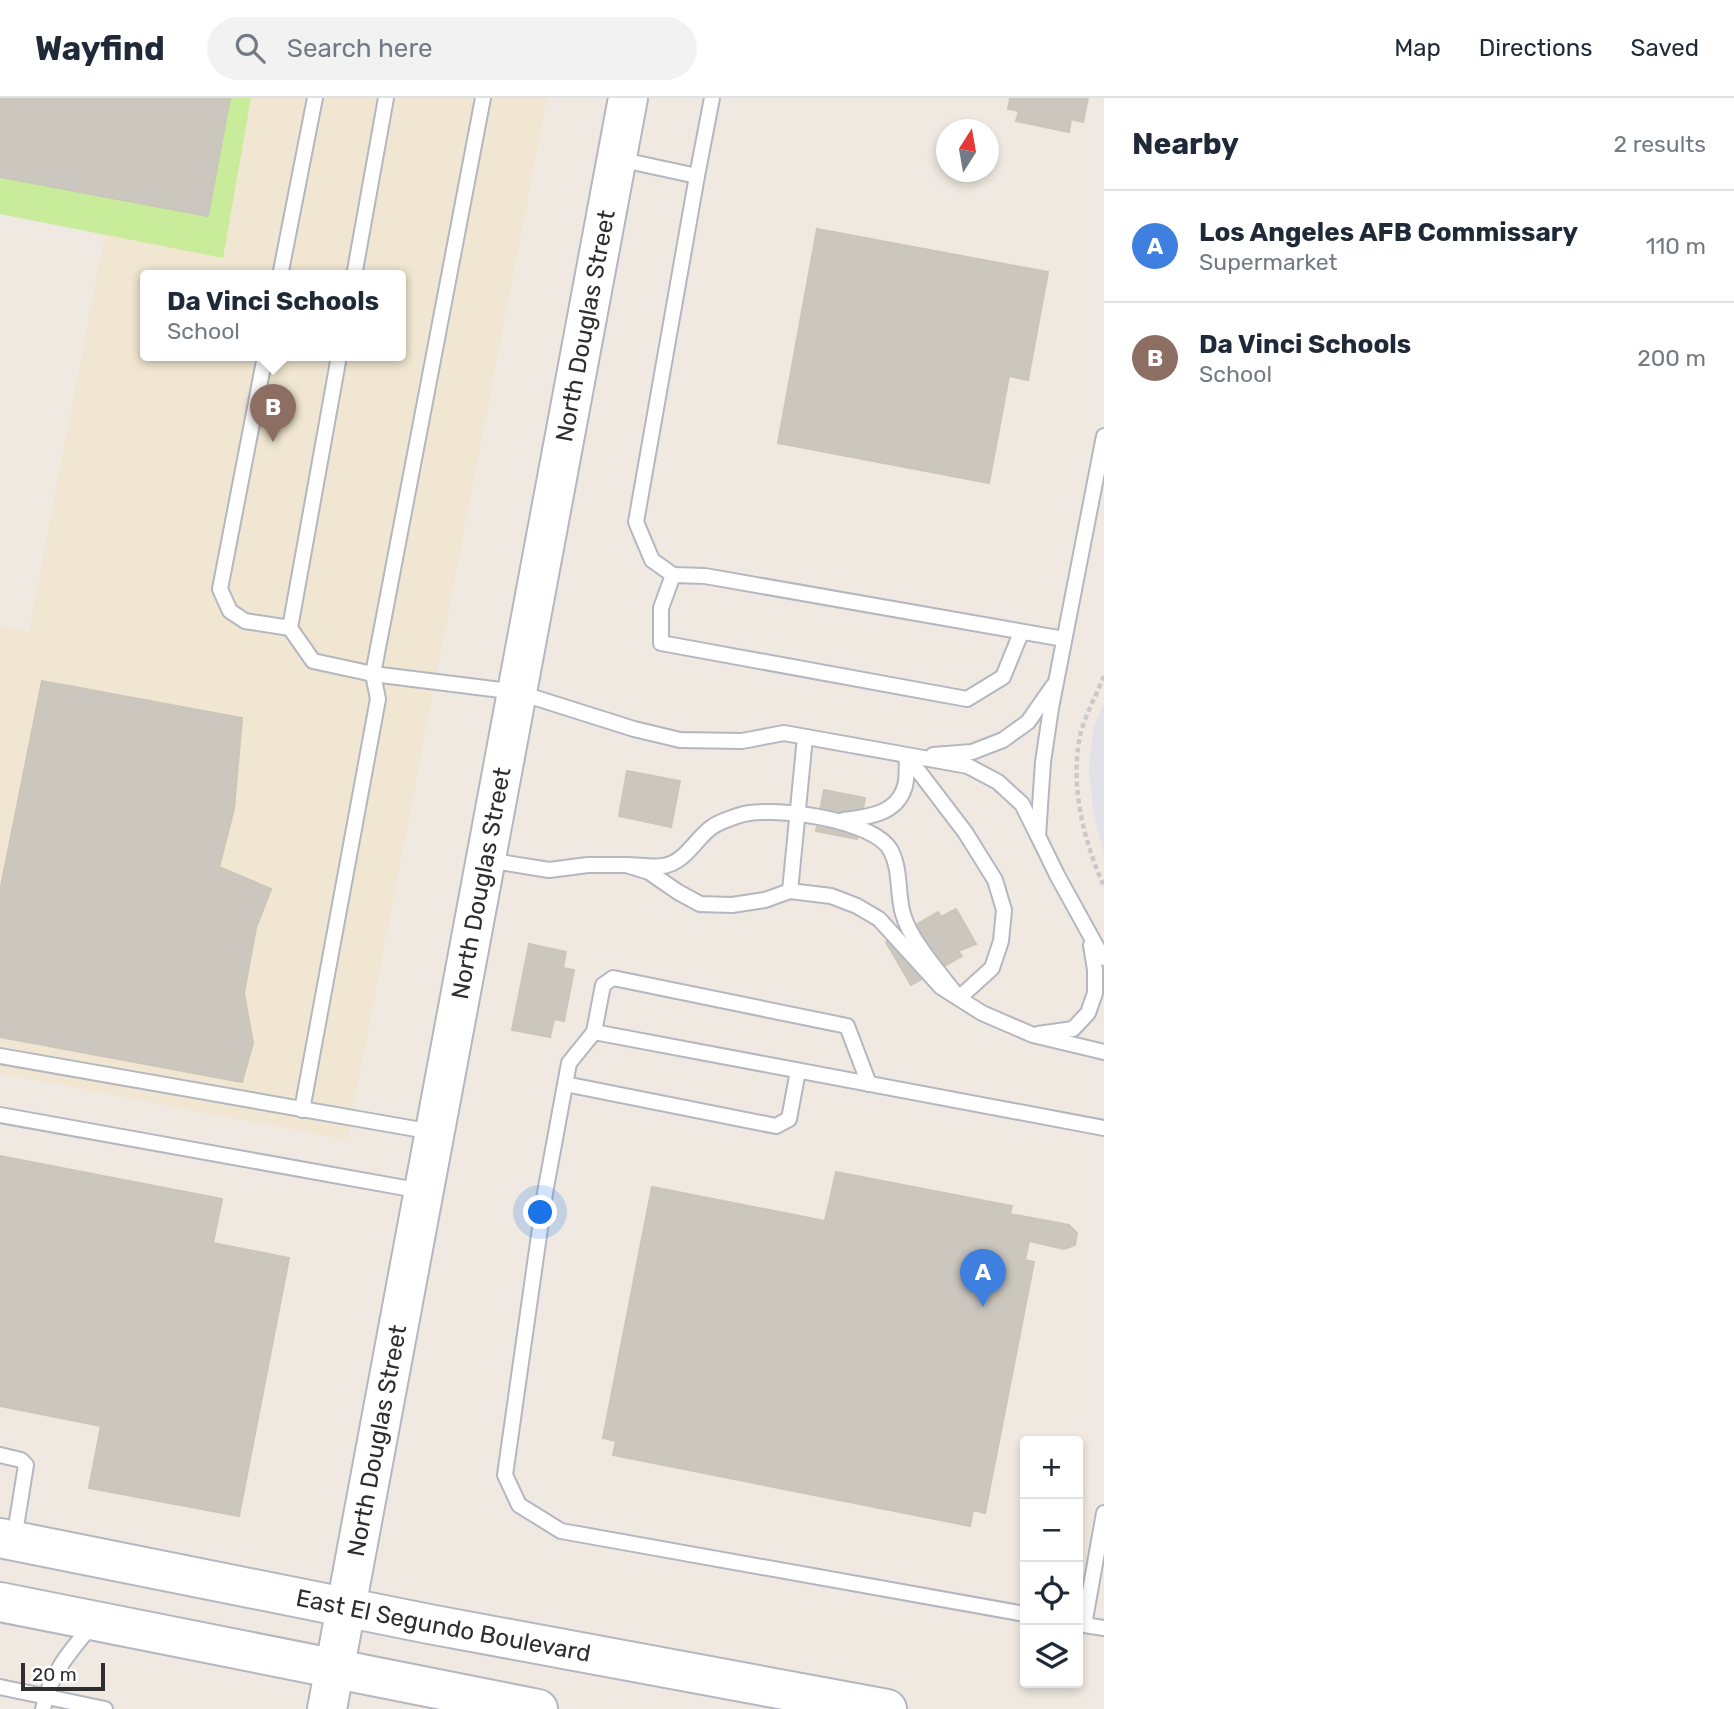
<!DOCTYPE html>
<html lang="en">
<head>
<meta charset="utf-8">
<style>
	:root { --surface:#fff; --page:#f2f2f3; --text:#1f2937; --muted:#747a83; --line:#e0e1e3; --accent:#4264fb }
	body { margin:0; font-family:Rubik,sans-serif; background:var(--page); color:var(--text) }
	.controls { position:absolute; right:21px; bottom:21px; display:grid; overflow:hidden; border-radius:7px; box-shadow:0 4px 10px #0003 }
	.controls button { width:63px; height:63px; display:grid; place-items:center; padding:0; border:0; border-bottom:2px solid var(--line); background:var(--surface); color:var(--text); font:35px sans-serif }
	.compass { position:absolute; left:936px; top:21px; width:63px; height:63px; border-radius:50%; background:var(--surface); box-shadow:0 4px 10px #0003; rotate:11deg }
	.scale { position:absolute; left:21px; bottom:18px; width:84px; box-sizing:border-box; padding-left:7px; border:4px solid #2e2e2e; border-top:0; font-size:19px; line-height:24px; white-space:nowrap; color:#2e2e2e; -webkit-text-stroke:5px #fff; paint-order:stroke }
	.you { position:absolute; left:541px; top:1115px; width:24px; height:24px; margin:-18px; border:5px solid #fff; border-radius:50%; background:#1a73e8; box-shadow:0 0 0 10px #1a73e833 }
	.badge { display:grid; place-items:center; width:46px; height:46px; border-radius:50%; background:var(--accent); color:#fff; font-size:23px; font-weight:700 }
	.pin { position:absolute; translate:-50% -58px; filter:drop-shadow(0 2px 4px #0008) }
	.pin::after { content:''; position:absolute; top:37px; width:24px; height:21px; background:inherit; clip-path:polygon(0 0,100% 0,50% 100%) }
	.popup { position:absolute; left:140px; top:172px; width:266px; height:91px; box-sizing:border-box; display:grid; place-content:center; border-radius:7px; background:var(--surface); filter:drop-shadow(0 2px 5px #0005); font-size:23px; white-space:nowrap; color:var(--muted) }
	.popup b { font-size:26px; color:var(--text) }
	.popup::after { content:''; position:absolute; left:50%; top:100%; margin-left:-14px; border:14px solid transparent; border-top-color:var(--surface) }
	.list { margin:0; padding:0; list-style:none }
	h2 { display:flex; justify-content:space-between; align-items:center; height:91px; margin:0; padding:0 28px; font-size:30px }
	h2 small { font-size:23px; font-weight:400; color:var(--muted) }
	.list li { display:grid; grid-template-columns:46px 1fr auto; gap:21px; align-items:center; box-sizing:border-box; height:112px; padding:0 28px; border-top:2px solid var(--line) }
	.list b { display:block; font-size:26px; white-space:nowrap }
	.list p { margin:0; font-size:23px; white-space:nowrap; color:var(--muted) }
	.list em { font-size:23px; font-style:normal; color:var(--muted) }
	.icon { flex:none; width:38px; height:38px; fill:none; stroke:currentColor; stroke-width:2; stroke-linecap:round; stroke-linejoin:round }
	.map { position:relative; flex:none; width:1104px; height:1611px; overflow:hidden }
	header { display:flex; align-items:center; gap:42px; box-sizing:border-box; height:98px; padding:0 35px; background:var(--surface); border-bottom:2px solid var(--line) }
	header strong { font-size:33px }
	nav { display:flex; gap:38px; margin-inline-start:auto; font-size:24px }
	.search { width:490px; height:63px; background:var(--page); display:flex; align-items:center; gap:18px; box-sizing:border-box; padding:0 24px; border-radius:38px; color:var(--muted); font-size:26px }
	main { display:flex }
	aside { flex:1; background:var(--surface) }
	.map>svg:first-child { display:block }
</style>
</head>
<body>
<header>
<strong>Wayfind</strong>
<div class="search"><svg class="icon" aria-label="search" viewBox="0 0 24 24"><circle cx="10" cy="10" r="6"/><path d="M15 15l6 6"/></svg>Search here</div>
<nav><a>Map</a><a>Directions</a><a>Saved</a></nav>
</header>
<main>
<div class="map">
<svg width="1104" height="1611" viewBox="0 0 1104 1611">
	<rect width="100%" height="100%" fill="#efe9e1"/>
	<polygon fill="#e3e1e8" points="1104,605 1104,756 1093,713 1089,671 1093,631"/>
	<path fill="#f0e6d1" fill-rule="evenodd" d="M251 0H547L347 1042 0 975V528L29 533 105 136 223 160ZM145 178H401V258H145Z"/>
	<polygon fill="#c9ec9a" points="0,0 251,0 223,160 0,116"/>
	<g fill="#cbc7bf" stroke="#cbc5ba" stroke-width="2">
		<polygon points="0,0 230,0 208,118 0,79"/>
		<polygon points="1010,0 1088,0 1083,24 1071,21 1069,34 1016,23 1019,13 1008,11"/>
		<polygon points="817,131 1048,174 1028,282 1009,278 989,385 778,345"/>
		<polygon points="42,583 242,620 234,711 219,769 271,791 256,830 244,895 253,945 242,984 0,939 0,793"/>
		<polygon points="627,673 680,683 671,729 619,718"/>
		<polygon points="824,692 865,700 857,741 816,733"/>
		<polygon points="956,811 976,846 958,853 962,858 911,887 886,844 938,814 941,819"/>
		<polygon points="529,846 566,854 563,870 574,872 564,923 554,921 550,939 512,932"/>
		<polygon points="0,1058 222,1101 213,1145 289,1160 239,1418 89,1390 101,1328 0,1308"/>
		<polygon points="836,1074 1012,1108 1010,1116 1069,1127 1077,1135 1075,1147 1064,1151 1029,1143 1025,1162 1034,1164 985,1415 973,1412 970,1428 613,1357 616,1343 603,1340 652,1089 825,1123"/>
	</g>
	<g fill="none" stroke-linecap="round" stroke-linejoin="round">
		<defs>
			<g id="lane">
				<polyline points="618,61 697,78 636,424 652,462 673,477"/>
				<polyline points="697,78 712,0"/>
				<polyline points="280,178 315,0"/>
				<polyline points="354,178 386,0"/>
				<polyline points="265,258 220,491 230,513 245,523 290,530"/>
				<polyline points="339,258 290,530 313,563 373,576 517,594 634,631 680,642 742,643 784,635 968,668 998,684 1022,706 1038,738"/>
				<polyline points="1104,338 1051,610 1043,664 1038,738 1057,777 1100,855 1104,860"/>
				<polyline points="1021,535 1003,579 967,601 661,545 661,510 673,477 705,478 1064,541"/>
				<polyline points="933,657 972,654 1003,642 1028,624 1053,588"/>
				<path d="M844 722C866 719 895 717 904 691 908 682 906 668 907 658"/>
				<polyline points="487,762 549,772 588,767 626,767 649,774 678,794 700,806 732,807 765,802 790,793 831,798 857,808 879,821 941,889 982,915 1033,937 1104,954"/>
				<path d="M626 767C638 767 652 770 663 768 685 765 696 740 712 729 719 724 729 721 737 718 767 706 875 721 891 753 901 772 897 796 903 816 910 842 942 878 959 900L992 870 1001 843 1004 812 995 782 965 734 907 658"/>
				<polyline points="790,793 805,639"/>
				<polyline points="594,934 603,887 613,880 847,928 869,986"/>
				<polyline points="1038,936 1073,931 1088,915 1095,895 1095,872 1091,847"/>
				<polyline points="0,958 433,1034"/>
				<polyline points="565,986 776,1028 789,1021 798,973"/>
				<polyline points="302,1012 378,601 373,576 483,0"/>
				<polyline points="0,1017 422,1093"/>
				<polyline points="0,1357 21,1362 26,1367 14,1441"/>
				<polyline points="1025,1516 561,1433 519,1407 505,1377 545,1095 569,965 594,934 1104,1030"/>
				<polyline points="1078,1526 1104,1530"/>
				<polyline points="1084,1527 1104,1415"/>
				<polyline points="0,1589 105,1611"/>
				<path d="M43 1611C50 1576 70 1553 93 1526"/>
			</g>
			<g id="secondary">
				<path id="s1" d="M0 1440 429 1526 887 1611"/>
				<polyline points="0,1504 538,1611"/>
				<path id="s2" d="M327 1611 628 0"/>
			</g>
		</defs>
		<use href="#lane" stroke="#b4b7c1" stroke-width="18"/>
		<use href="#secondary" stroke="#b4b7c1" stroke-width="42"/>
		<path stroke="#c9c9c9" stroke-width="4.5" stroke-dasharray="5 3.5" stroke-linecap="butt" d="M1104 578C1097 596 1086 615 1081 634 1069 684 1083 742 1104 788"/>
		<use href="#lane" stroke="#fff" stroke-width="14"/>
		<use href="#secondary" stroke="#fff" stroke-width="38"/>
	</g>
	<g text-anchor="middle" stroke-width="5" stroke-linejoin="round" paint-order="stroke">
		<g font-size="24" fill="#2e2e2e" stroke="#fff">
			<text dy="8" stroke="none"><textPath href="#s2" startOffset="1407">North Douglas Street</textPath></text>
			<text dy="8" stroke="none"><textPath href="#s2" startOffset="840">North Douglas Street</textPath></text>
			<text dy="8" stroke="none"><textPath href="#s2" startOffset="273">North Douglas Street</textPath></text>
			<text dy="8" stroke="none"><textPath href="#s1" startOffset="452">East El Segundo Boulevard</textPath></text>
		</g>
	</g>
</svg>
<div class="controls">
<button>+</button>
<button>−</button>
<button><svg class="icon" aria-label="locate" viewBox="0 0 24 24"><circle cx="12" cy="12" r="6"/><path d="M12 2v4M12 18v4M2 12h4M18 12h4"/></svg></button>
<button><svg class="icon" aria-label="layers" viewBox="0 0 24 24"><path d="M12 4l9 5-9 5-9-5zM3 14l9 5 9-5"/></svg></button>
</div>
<svg class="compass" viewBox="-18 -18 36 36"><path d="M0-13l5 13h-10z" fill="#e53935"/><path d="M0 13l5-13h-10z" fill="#747a83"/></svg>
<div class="scale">20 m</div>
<div class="you"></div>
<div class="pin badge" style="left:983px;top:1209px;background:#3f7fe0">A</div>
<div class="pin badge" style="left:273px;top:344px;background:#8d6e63">B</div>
<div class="popup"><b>Da Vinci Schools</b>School</div>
</div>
<aside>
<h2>Nearby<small>2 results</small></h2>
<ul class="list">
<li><span class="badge" style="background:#3f7fe0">A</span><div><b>Los Angeles AFB Commissary</b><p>Supermarket</p></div><em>110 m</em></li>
<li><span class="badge" style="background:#8d6e63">B</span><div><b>Da Vinci Schools</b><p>School</p></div><em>200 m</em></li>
</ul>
</aside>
</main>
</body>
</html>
